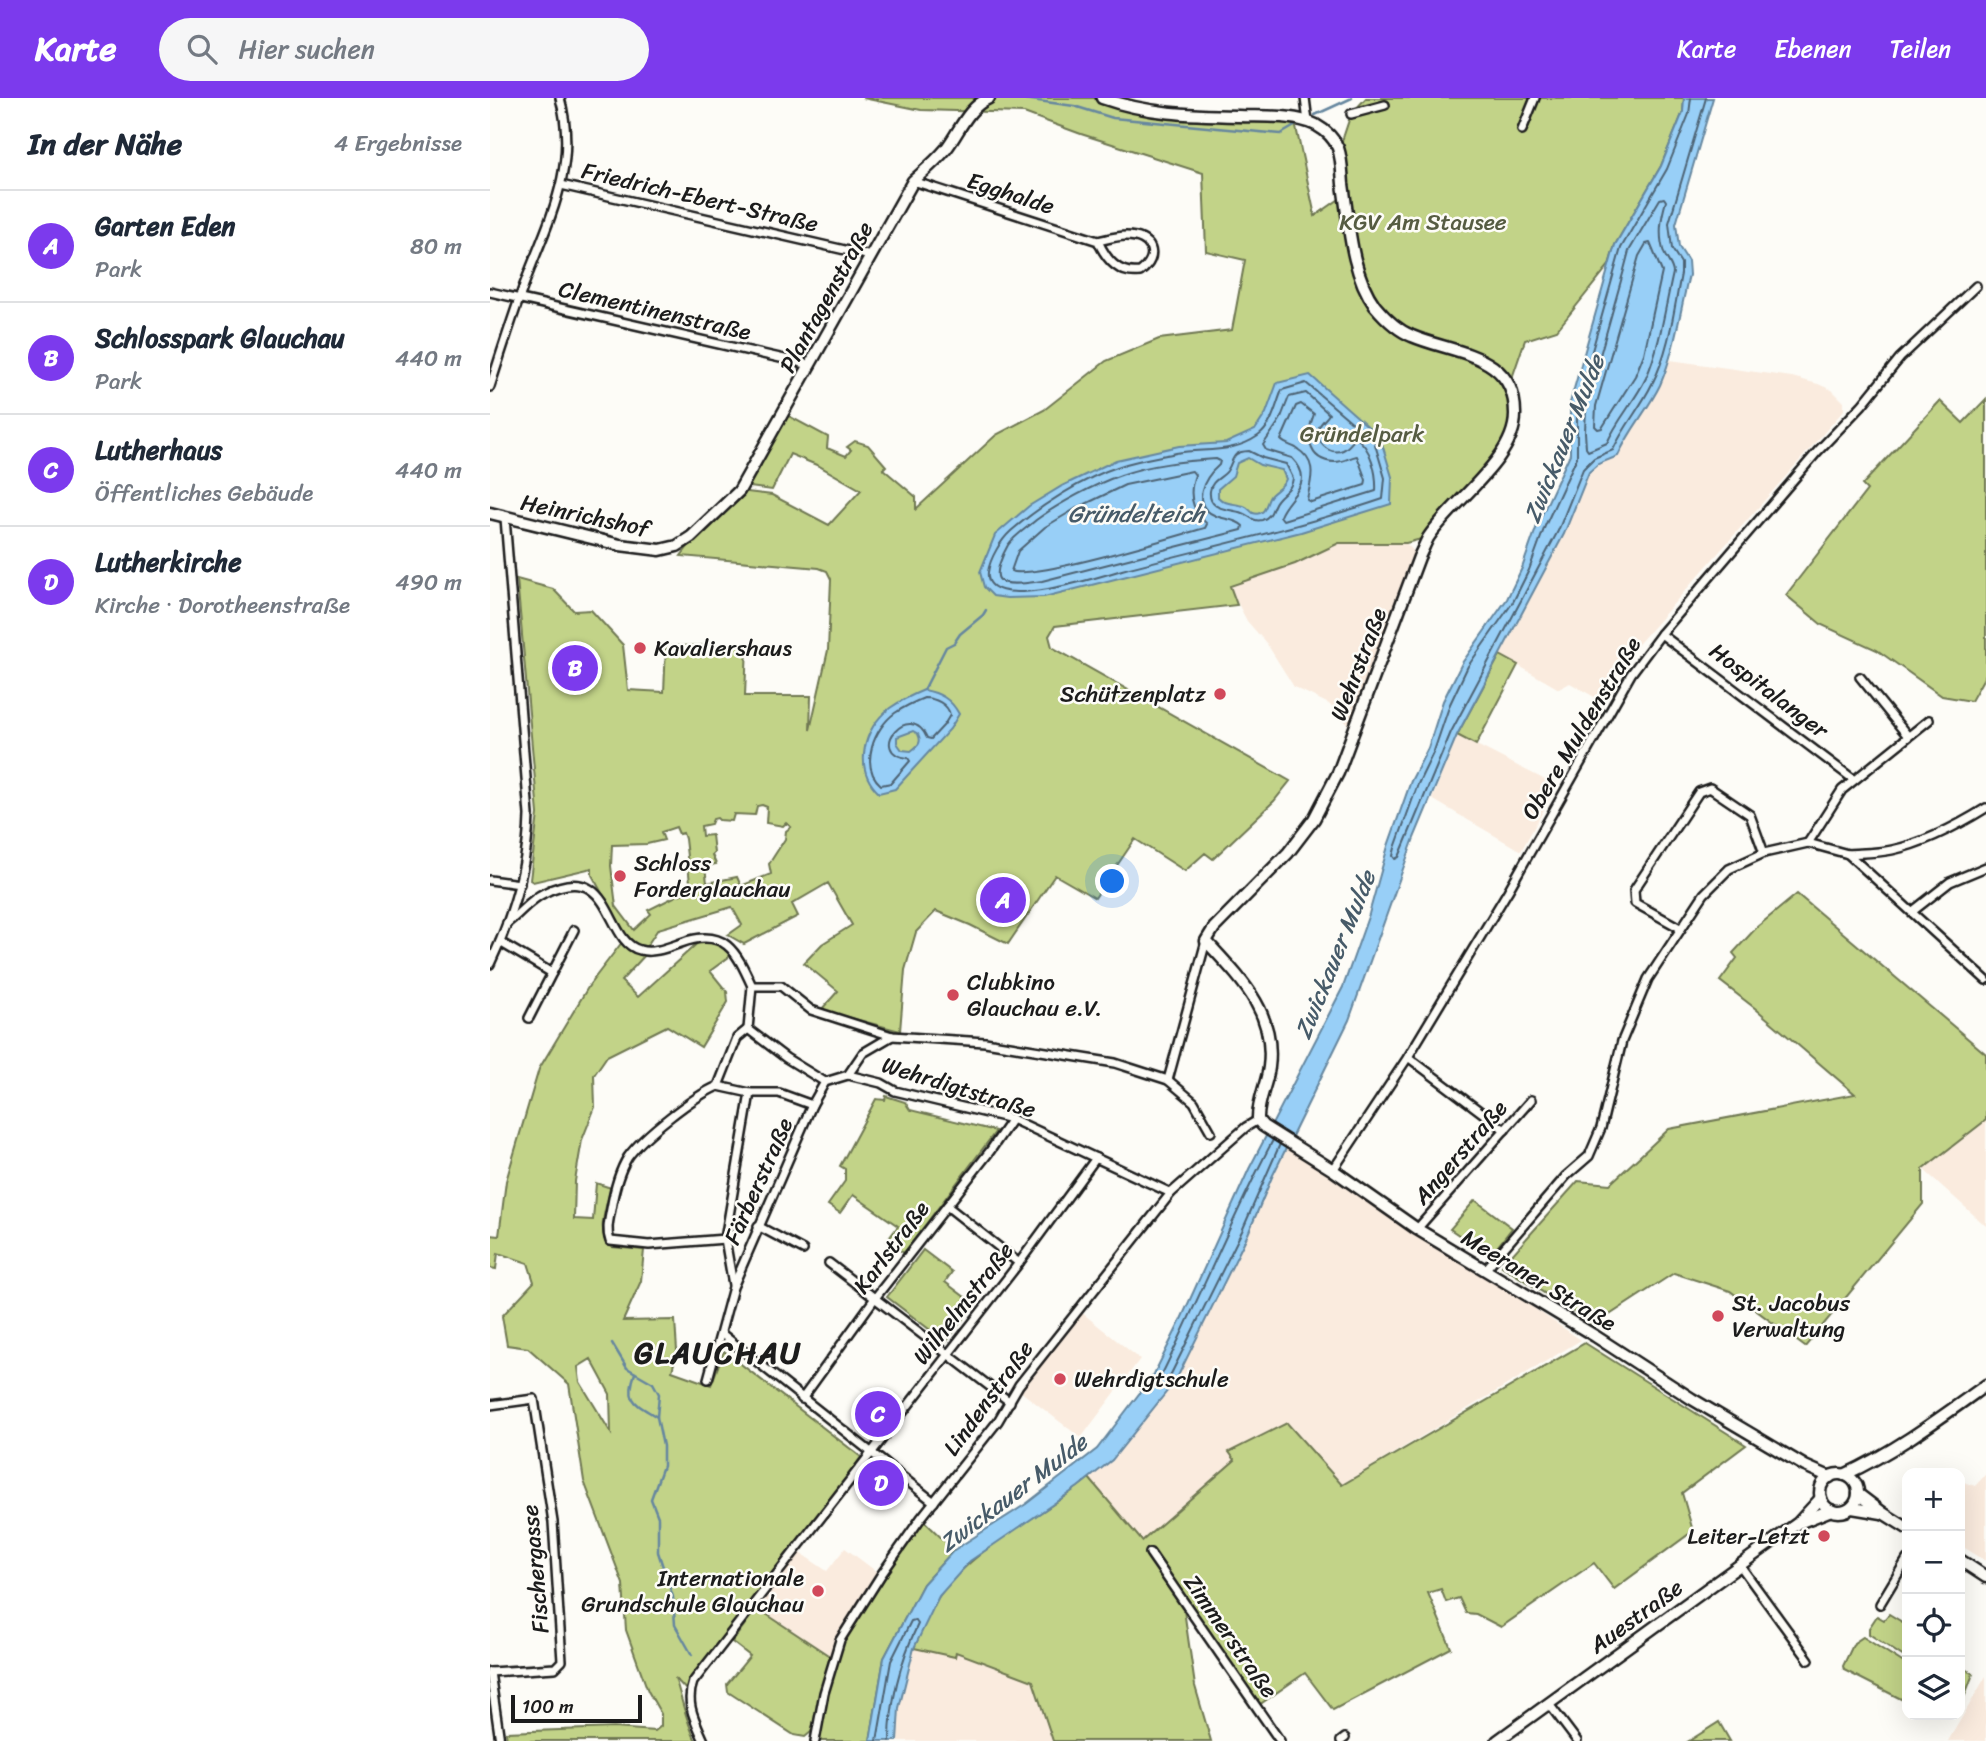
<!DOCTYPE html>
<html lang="de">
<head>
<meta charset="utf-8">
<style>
	:root { --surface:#fff; --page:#f6f6f7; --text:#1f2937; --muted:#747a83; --line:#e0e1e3; --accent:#7c3aed }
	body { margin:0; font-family:Sriracha,sans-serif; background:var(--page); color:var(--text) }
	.controls { position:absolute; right:21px; bottom:21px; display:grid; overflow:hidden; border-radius:14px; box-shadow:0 7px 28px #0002 }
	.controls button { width:63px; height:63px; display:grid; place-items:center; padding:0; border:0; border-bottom:2px solid var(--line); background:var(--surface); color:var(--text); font:35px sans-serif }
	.scale { position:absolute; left:21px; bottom:18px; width:131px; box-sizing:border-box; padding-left:7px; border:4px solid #1c1c1c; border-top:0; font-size:19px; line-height:24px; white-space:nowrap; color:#1c1c1c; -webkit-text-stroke:5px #fdfcf7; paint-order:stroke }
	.you { position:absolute; left:623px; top:784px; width:24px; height:24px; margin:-18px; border:5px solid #fff; border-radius:50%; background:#1a73e8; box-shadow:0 0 0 10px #1a73e833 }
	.badge { display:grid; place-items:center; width:46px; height:46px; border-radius:50%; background:var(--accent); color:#fff; font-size:23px; font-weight:700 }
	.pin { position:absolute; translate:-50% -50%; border:4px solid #fff; box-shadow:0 2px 7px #0006 }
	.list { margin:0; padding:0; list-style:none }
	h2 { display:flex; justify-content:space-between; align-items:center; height:91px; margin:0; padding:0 28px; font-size:30px }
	h2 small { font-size:23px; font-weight:400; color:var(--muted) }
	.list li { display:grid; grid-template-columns:46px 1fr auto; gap:21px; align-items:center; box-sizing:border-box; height:112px; padding:0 28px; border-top:2px solid var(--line) }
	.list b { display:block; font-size:26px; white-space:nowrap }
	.list p { margin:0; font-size:23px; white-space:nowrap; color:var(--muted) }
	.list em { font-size:23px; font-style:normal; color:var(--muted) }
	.icon { flex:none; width:38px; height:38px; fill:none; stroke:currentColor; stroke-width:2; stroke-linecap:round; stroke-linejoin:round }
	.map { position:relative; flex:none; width:1496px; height:1643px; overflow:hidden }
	header { display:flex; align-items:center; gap:42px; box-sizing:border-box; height:98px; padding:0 35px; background:var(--accent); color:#fff }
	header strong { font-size:33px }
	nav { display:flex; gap:38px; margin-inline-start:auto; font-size:24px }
	.search { width:490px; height:63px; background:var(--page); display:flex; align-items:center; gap:18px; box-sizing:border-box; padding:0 24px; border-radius:38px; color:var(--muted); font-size:26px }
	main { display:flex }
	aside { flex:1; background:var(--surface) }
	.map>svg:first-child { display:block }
</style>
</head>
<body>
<header>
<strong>Karte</strong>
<div class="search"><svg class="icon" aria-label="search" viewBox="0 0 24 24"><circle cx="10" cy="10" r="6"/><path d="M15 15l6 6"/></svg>Hier suchen</div>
<nav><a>Karte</a><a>Ebenen</a><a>Teilen</a></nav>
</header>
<main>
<aside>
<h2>In der Nähe<small>4 Ergebnisse</small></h2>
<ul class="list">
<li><span class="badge">A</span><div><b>Garten Eden</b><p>Park</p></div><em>80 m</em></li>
<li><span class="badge">B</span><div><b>Schlosspark Glauchau</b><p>Park</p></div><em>440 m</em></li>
<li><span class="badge">C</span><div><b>Lutherhaus</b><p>Öffentliches Gebäude</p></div><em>440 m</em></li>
<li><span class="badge">D</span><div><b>Lutherkirche</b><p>Kirche · Dorotheenstraße</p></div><em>490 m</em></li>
</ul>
</aside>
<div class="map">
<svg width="1496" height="1643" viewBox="0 0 1496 1643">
	<rect width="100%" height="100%" fill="#fdfcf7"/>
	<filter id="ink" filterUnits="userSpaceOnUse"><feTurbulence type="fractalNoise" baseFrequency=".0143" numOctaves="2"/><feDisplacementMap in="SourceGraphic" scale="14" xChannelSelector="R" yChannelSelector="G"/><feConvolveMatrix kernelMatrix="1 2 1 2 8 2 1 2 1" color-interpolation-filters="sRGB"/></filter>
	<g filter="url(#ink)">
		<g fill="#faebde">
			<polygon points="1180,262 1302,279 1328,286 1342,292 1354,304 1354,312 1136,560 1113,604 1080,585 1069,591 1010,557 1074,436 1099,374 1108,366 1128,358 1136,339 1168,290"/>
			<polygon points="849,445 916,445 929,459 863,632 839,606 804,589 777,546 757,523 739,488 805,466"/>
			<polygon points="967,637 1067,688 1031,753 942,701"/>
			<polygon points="1496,1022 1496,1128 1433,1071"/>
			<polygon points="799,1044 1091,1242 851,1387 797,1326 740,1354 746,1361 652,1444 599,1380 622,1362 686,1282 758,1136"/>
			<polygon points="591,1214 650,1261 591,1340 530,1293"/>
			<polygon points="1496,1376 1496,1463 1470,1447 1470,1383 1485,1388"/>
			<polygon points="355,1450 391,1477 344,1560 263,1508 306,1452 337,1473"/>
			<polygon points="424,1550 465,1558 465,1554 543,1583 563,1643 407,1643 409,1610"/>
			<polygon points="1496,1578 1496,1643 1458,1643 1481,1604"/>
		</g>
		<g fill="#c2d388" stroke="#6f7852" stroke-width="2" fill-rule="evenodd">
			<path d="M373 0H612L632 7 794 21 806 29 825 118 855 97 849 52 861 16 876 0H1194L1193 14 1171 68 1125 147 1119 167 1067 232 1035 242 1019 289 1024 302 1021 340 939 439 916 445H849L805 466 740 488 747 507 565 528 559 538 562 549 800 683 784 703 723 761 715 755 695 773 645 741 605 800 565 777 518 846 480 827 446 813 426 834 415 872 410 933 331 912 348 893 314 865 332 846 362 827 338 785 302 806 308 818 254 846 238 837 252 827 242 809 168 831 156 849V856L131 883 148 899 212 841 234 848 243 856 220 873 237 894 238 904 211 949 177 928 117 958 104 977 105 1009 92 1042 85 1083 84 1121 103 1122 106 1085 121 1090C117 1107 104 1137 122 1149L154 1152 151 1183 133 1223 185 1222 187 1253 182 1273 221 1287 234 1253 371 1359 306 1452 199 1595 185 1580C192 1601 196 1623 206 1643H17L16 1634 124 1630 165 1633 171 1628V1616L158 1593 136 1532 133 1486 94 1383 79 1286 38 1250 17 1247 12 1218 44 1184 38 1165 8 1155 6 1171 0 1170V1137L9 1138 16 1083 49 971 100 886 136 839 102 777V770L43 784 40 782 48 716 27 481 63 491 84 513 101 512 133 547 138 592 174 594 176 548 257 547 255 598H321L320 632 338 552 341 481 337 473 329 470 191 458 216 425 249 393 282 397 339 427 371 392 329 368 300 356 282 392 252 388 297 317 338 339 337 350 356 358 361 352 357 349 365 343 378 347 396 368 393 371 426 399V411L506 337 554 312 616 263 669 241 742 232 755 162 716 153 713 75 591 36 534 15 431 12ZM272 707 277 709 276 725 293 728 296 725 301 729 296 733 295 741 279 766 281 776 251 788 247 779 217 785 215 768 226 766 222 757 224 755 222 737 212 738 211 728 221 726 223 721 227 720 229 722 242 723 244 716 265 717 267 708ZM186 729 189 736 193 735 195 741 201 793 188 797 158 812 161 816 144 832 126 808 121 768 122 747 157 746 174 742 171 734ZM101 1261 120 1296 121 1335 90 1284 88 1269Z"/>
			<polygon points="1496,301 1496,576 1481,603 1452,598 1387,552 1332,527 1296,497 1377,392 1372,387 1450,303 1473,325"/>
			<polygon points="1010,557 1028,567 986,647 967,637"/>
			<polygon points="1307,796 1496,956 1496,1022 1433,1071 1433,1106 1315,1249 1240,1193 1184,1175 1104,1227 1012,1168 1088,1083 1120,1086 1179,1031 1365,996 1266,911 1230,883 1247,860 1243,855 1267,829"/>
			<polygon points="396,998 415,1004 420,1012 506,1033 414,1155 397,1143 408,1128 363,1097 350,1115 338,1107 355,1083 355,1071 350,1068 386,1001 395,1002"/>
			<polygon points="985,1102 1022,1130 1000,1158 960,1131"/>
			<polygon points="433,1152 462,1174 455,1184 484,1206 456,1244 397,1199"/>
			<path d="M1095 1245 1256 1347 1192 1395 1203 1433 1124 1491 1104 1465 1011 1529 986 1516 976 1515 969 1500 956 1504 951 1491 938 1495 961 1550 843 1612 815 1575 766 1609 693 1505 705 1588 721 1643H563L543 1583 466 1554 465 1559 424 1550C432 1533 439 1512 450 1497 488 1445 551 1420 599 1380L652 1443 745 1362 739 1354 797 1325 852 1387Z"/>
			<polygon points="431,1420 464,1452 433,1486 394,1560 380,1643 325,1643 350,1542"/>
			<polygon points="267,1510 341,1559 321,1634 315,1639 304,1637 238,1594 237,1586 260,1558 242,1544"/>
			<polygon points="1399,1516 1417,1527 1417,1561 1379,1536 1379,1530 1387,1518 1394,1522"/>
			<polygon points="1373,1539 1417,1567 1417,1604 1354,1572 1353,1568 1364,1545"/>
			<polygon points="1470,1567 1483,1576 1475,1597 1470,1594"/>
			<polygon points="1229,1624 1240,1643 1199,1643"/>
		</g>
		<g fill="#98cff7" stroke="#66879f" stroke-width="2" fill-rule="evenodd">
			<path d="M1194 0H1223L1186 126 1189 149 1198 163 1199 177C1190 213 1185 253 1170 287 1158 312 1139 332 1128 358L1108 366 1099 374 1074 436 967 637 924 740 859 922 782 1079 758 1136 686 1282 622 1362 588 1389 480 1463 449 1498 424 1550 409 1610 407 1643H380L394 1560 433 1486 464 1452 536 1406 607 1351 664 1276 688 1228 759 1071 853 889 879 816 898 748 921 683 938 650 953 603 972 565 1017 501 1032 470 1048 425 1080 356V305L1125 147 1171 68 1193 14Z"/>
			<path d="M820 277 890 339 902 379 901 406 811 434 554 499 517 500 503 498 494 489 490 474 505 437 539 408 572 388 626 362 689 348 736 345 765 332 776 315 787 285ZM758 360 770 367 792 372 796 381C793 389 787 391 781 397 775 404 777 419 763 415 760 413 758 409 754 408 745 405 735 407 728 399V391L743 378 747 365Z"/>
			<path d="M434 592C450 595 461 601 469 616L460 631 405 691 389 695C363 671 373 630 400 610 410 603 422 597 434 592ZM423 633 428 636C432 644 429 647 421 653L412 652 407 645V639Z"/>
		</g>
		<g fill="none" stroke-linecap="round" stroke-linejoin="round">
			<g stroke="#4e6474" stroke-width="2">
				<path d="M1201 0 1199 16 1177 71 1131 150 1087 306V359L1055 428 1039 472 1023 504 978 568 960 606 944 653 928 686 905 750 903 758 905 761 909 759 961 634 1068 433 1093 371 1104 360 1123 352C1134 328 1151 309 1162 286 1179 254 1184 212 1191 176V165L1182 151 1179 125 1216 0"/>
				<path d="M1174 100 1176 103C1171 120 1168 137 1174 155 1177 163 1182 166 1183 175 1175 210 1170 248 1156 280 1145 303 1127 322 1117 345L1098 353 1096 350 1095 334 1096 307 1134 172 1139 153 1170 101Z"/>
				<polygon points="1160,145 1172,174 1154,256 1145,278 1112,330 1108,331 1105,328 1106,308 1149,158 1156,146"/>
				<path d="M816 285 884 343 895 380 893 401C808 430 719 449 632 472 612 478 493 517 498 474 500 460 511 442 521 433 550 408 593 380 630 368 648 362 668 359 686 355 715 350 742 356 768 338 782 329 786 306 792 292Z"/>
				<path d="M816 295 839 316C837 320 831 324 829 329 824 344 839 358 853 352 859 349 862 343 866 340 881 349 887 375 886 393L793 422 790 418C798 397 827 386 802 360L776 352 773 347 790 322 799 299Z"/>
				<path d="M811 306 824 316C816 336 816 363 845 364 854 364 860 359 867 358L876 382 875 387 821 404 817 402C820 383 830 365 806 350 800 347 795 346 791 342L806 308Z"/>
				<path d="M759 353 773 360 796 366 803 380C802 391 795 393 788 401 781 408 784 418 772 422 763 424 760 418 752 415 740 410 718 414 720 393 721 382 732 380 737 373 745 361 740 354 759 353Z"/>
				<path d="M726 361 730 363 729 367C714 380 699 407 726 418 736 422 746 421 753 428L752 432 552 483C543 484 516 489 510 482 503 476 514 454 518 447 524 438 538 429 546 422 568 406 605 386 631 377 661 366 695 363 726 361Z"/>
				<path d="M702 373 705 377C698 396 701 412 717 426L715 430C683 439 544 482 521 473L528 453 555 429 585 411 635 387Z"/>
				<path d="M434 600C445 600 458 606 460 617L454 627 441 641 437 640C420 601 375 655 418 660L420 663 401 685 391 687C369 668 384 630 405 615 414 609 424 604 434 600Z"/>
				<path d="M783 1042C742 1119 710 1200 671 1278L673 1283 680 1278 752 1133 790 1046"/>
				<path d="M387 1643 401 1563 421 1523 425 1522 428 1526C411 1562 400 1603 400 1643"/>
			</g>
			<g stroke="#66879f" stroke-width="2.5">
				<polyline points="527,0 584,8 623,20 791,36 808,26"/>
				<polyline points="825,17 862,0"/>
				<polyline points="434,592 456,549 464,545 470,536 493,517 496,512"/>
				<polyline points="122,1245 137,1270 163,1285 169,1296 167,1319 173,1348 173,1368 161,1401 168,1419 168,1454 183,1499 185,1527 202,1557"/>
				<path d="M145 1275C135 1304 145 1305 167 1319"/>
			</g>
			<defs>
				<g id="street">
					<polyline points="815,0 818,24"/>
					<polyline points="861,16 895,7"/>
					<polyline points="1032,32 1045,0"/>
					<path d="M423 83 608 143C617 141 627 138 636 138 662 138 671 158 650 174 628 177 616 161 608 143"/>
					<polyline points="71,87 381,158"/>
					<polyline points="0,194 321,267"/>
					<path d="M0 289C11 255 22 220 34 187 58 123 89 69 70 0"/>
					<polyline points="1171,536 1363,681"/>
					<polyline points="1370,579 1417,637"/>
					<polyline points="1318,745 1352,692 1439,622"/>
					<path d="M1358 756C1372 755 1388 755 1402 752 1435 745 1467 728 1496 710"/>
					<polyline points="0,782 30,786"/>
					<polyline points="1423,813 1460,784 1496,769"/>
					<path d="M17 825C30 816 39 802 54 795 124 760 114 844 150 852 163 856 179 849 191 845 235 829 246 853 262 888"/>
					<polyline points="1190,830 1145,805 1144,792 1209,694 1220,690 1260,717 1274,755"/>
					<polyline points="10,844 62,875 84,832"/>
					<path d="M0 866C22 819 38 770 39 717L15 420"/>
					<polyline points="262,888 291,888 321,912 402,938 495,944 625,965 678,982 704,1004 721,1034"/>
					<polyline points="39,920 62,875"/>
					<polyline points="258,931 296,960 335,984"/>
					<polyline points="258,931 262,888"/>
					<polyline points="918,959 1015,1032"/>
					<polyline points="358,977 391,985 405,993 522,1021 681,1095"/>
					<polyline points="678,982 716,843"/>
					<polyline points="228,988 260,995 289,995 322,1007"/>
					<polyline points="843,1072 918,959 1018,793 1141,576 1171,536 1328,353 1372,307 1410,260 1486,188"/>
					<polyline points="457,1108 529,1165"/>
					<polyline points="268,1128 313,1152"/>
					<polyline points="927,1131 1041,1002"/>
					<path d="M235 1141 159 1147 120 1143C116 1132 119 1122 121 1111 124 1093 128 1075 138 1059 153 1038 204 998 228 988L247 940 258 931"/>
					<polyline points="339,1165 520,1304"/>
					<polyline points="995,1172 1076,1078 1099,1058 1111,1030 1132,943 1158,881 1214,796 1239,771 1274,755 1318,745 1358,756 1496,882"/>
					<polyline points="243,1187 235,1141 260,995"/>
					<polyline points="232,1236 444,1404"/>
					<polyline points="218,1281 243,1189 322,1007 335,984 358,977 373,955 402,938"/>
					<polyline points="312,1301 385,1200 500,1053 522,1021"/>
					<polyline points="0,1307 44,1301 63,1424 72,1563 65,1570 0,1574"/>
					<polyline points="660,1455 790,1643"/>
					<polyline points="1249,1466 1319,1562"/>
					<polyline points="1390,1506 1417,1461"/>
					<polyline points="0,1574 10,1643"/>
					<polyline points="1059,1606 1087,1643"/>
					<path d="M214 1643C205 1622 195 1606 203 1584L529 1165 606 1060"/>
					<polyline points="325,1643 334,1595 350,1542 391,1477 431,1420 508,1323 529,1287 681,1095 756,1029 768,1022"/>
					<polyline points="851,1643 855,1640"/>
				</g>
				<g id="secondary">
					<path d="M612 0C658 16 699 17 748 18 772 19 804 16 826 27 835 32 844 40 848 50 852 61 852 75 853 86 859 126 861 175 885 208 895 220 907 232 922 238 964 256 1026 255 1025 317 1025 362 961 404 938 440 935 446 932 453 929 459L848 675 824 721 798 755 724 830 716 843C750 880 786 914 779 969 777 986 767 1004 768 1022L773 1028 843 1072 927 1131 1105 1238 1202 1301 1315 1368 1340 1379"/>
					<path d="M0 415 130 447 170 452 187 448 201 439 249 393 423 83C434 73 446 63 456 51 470 33 477 10 499 0"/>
					<circle cx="1349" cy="1395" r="19"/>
					<path d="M1354 1377C1406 1353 1450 1320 1496 1287"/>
					<polyline points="1368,1396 1393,1415 1417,1430"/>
					<polyline points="1362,1410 1392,1415"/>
					<polyline points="1311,1424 1341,1412"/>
					<polyline points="1470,1462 1496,1479"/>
					<polyline points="1007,1643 1308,1425 1331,1400"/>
				</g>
			</defs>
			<use href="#street" stroke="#1c1c1c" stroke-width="12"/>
			<use href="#secondary" stroke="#1c1c1c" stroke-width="15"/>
			<use href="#street" stroke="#fdfcf7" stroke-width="7"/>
			<use href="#secondary" stroke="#fdfcf7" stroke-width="10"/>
		</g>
	</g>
	<g fill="#d1495b" stroke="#fdfcf7" stroke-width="2.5">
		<circle cx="150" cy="550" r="7"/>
		<circle cx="730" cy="596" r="7"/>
		<circle cx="130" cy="778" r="7"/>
		<circle cx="463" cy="897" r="7"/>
		<circle cx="1228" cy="1218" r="7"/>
		<circle cx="570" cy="1281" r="7"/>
		<circle cx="1334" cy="1438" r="7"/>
		<circle cx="328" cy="1493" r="7"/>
	</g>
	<g text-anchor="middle" stroke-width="5" stroke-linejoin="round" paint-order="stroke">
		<g font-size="23" fill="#1c1c1c" stroke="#fdfcf7">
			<text transform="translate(521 95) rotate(18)" y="8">Egghalde</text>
			<text transform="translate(210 99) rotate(13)" y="8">Friedrich-Ebert-Straße</text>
			<text transform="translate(336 199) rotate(-61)" y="8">Plantagenstraße</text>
			<text transform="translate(165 212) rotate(13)" y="8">Clementinenstraße</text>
			<text transform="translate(95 417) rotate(12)" y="8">Heinrichshof</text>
			<text transform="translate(868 566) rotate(-69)" y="8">Wehrstraße</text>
			<text transform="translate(1279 592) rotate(37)" y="8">Hospitalanger</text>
			<text transform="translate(1091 630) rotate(-59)" y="8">Obere Muldenstraße</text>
			<text transform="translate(469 989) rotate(17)" y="8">Wehrdigtstraße</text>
			<text transform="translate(970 1054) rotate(-49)" y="8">Angerstraße</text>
			<text transform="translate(268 1083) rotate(-66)" y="8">Färberstraße</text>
			<text transform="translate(401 1149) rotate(-53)" y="8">Karlstraße</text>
			<text transform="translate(1049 1182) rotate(31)" y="8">Meeraner Straße</text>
			<text transform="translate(473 1205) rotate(-52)" y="8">Wilhelmstraße</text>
			<text transform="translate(498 1300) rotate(-54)" y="8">Lindenstraße</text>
			<text transform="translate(45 1471) rotate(-95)" y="8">Fischergasse</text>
			<text transform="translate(1146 1518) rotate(-36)" y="8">Auestraße</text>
			<text transform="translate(741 1538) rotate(55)" y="8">Zimmerstraße</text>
		</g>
		<g font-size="23" fill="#565c42" stroke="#fdfcf7">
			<text x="933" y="132">KGV Am Stausee</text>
			<text x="872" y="344">Gründelpark</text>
		</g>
		<g font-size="23" fill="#1c1c1c" stroke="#fdfcf7" text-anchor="start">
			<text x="164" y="558">Kavaliershaus</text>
			<text x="716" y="604" text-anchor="end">Schützenplatz</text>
			<text x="144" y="773">Schloss<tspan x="144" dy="26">Forderglauchau</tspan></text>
			<text x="477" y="892">Clubkino<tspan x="477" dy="26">Glauchau e.V.</tspan></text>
			<text x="1242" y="1213">St. Jacobus<tspan x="1242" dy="26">Verwaltung</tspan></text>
			<text x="584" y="1289">Wehrdigtschule</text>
			<text x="1320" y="1446" text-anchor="end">Leiter-Letzt</text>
			<text x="314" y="1488" text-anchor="end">Internationale<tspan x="314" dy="26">Grundschule Glauchau</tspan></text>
		</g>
		<g font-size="24" font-style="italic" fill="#475b69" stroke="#fdfcf7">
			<text transform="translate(1074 341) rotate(-68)" y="8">Zwickauer Mulde</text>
			<text x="646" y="424">Gründelteich</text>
			<text transform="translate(845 857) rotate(-68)" y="8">Zwickauer Mulde</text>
			<text transform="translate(523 1395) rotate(-37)" y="8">Zwickauer Mulde</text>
		</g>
		<g font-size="30" font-weight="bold" letter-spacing="2" fill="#1c1c1c" stroke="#fdfcf7">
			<text x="228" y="1265">GLAUCHAU</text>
		</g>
	</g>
</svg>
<div class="controls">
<button>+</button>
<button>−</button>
<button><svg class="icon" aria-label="locate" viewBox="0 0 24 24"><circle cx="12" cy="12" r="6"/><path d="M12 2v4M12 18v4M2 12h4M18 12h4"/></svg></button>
<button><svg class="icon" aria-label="layers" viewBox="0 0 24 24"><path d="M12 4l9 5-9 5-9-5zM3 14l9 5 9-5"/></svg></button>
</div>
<div class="scale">100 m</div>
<div class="you"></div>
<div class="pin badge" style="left:513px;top:802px">A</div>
<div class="pin badge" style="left:85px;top:570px">B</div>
<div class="pin badge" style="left:388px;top:1316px">C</div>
<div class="pin badge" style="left:391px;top:1385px">D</div>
</div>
</main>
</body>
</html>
